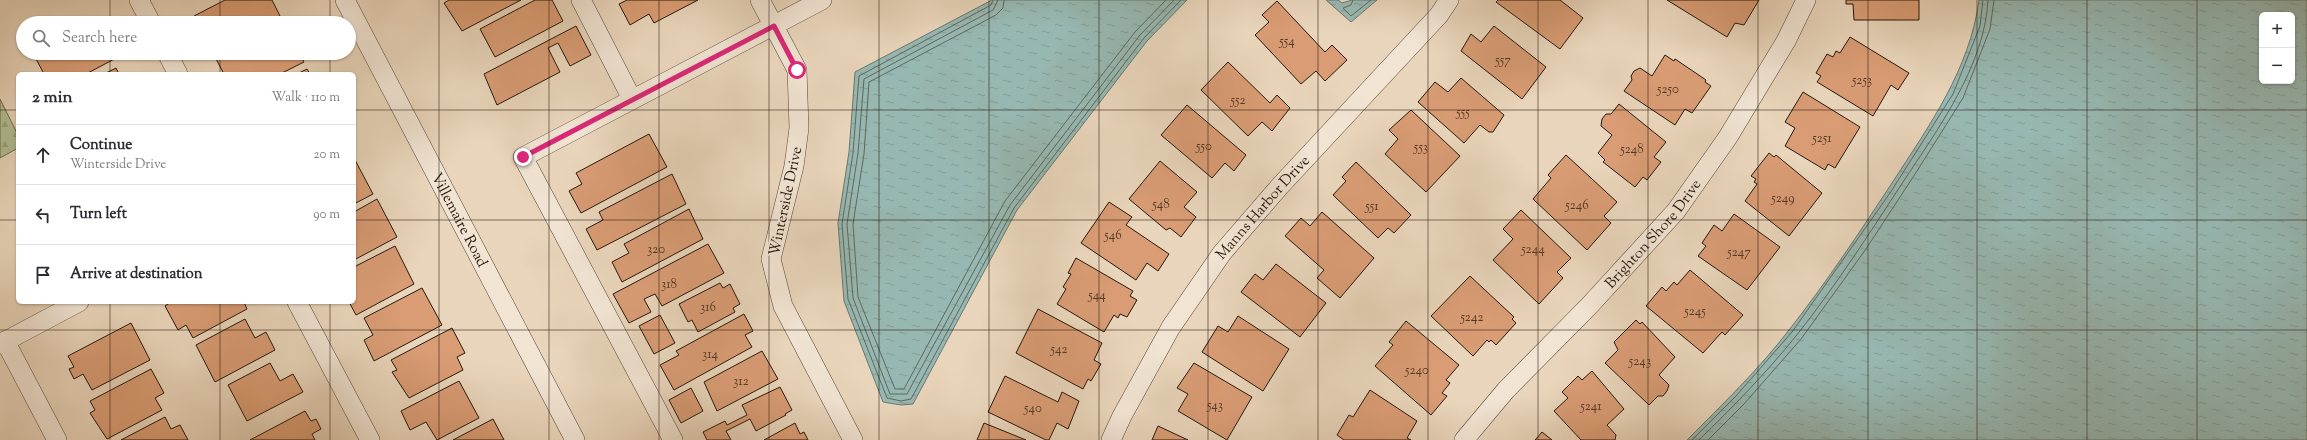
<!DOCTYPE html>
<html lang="en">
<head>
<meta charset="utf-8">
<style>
	:root { --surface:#fff; --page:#f7f7f7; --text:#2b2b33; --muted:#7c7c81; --line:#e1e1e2 }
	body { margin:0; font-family:"Sorts Mill Goudy",serif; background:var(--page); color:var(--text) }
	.controls { position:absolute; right:12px; top:12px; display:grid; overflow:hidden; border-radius:6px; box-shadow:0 1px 3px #0004 }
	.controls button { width:36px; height:36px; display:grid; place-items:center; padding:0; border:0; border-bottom:1px solid var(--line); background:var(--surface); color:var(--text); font:20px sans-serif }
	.stop { position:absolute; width:12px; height:12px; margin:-9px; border:3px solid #db2777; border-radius:50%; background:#fff }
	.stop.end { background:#db2777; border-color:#fff; box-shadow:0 1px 4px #0008 }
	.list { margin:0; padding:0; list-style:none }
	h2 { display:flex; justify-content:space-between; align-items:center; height:52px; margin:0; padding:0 16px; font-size:17px }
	h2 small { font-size:13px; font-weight:400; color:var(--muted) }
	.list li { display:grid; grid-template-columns:26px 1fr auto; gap:12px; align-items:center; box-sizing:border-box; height:60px; padding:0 16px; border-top:1px solid var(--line) }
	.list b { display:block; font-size:15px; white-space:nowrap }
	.list p { margin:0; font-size:13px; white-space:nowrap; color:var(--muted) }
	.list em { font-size:13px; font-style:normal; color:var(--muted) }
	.icon { flex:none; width:22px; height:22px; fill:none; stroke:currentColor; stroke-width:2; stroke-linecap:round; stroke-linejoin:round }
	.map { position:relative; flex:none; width:2307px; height:440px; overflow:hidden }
	.search { position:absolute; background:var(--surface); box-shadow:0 1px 3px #0004; left:16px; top:16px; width:340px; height:44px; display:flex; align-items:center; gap:10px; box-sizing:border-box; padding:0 14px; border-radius:22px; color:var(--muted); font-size:15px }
	.panel { position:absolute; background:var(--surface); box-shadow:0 1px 3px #0004; left:16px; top:72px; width:340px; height:232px; border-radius:6px }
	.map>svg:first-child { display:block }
</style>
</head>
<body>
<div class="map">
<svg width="2307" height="440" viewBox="0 0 2307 440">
	<defs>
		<pattern id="forest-firs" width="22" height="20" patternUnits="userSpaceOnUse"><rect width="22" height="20" fill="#b1be94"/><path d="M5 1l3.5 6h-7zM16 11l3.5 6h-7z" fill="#98a37e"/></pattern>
		<pattern id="water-ripples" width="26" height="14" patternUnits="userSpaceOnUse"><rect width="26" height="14" fill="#97b8b2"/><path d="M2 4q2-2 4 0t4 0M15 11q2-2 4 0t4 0" fill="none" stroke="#829d98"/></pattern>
	</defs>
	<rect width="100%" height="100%" fill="#e9d5bb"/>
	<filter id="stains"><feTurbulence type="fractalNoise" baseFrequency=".005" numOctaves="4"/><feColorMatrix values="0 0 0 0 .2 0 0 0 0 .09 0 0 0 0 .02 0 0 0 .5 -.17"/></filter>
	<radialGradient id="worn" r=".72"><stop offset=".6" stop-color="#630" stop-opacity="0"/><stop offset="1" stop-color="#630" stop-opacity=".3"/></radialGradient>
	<polygon fill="url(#forest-firs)" stroke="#6b6b50" points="0,99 18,135 18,148 0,158"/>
	<g fill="url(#water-ripples)" stroke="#69786f" fill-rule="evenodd">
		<polygon points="992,0 1187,0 1147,41 1017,210 913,404 901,405 883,402 844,301 838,223 849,152 855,72"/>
		<polygon points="1326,0 1338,0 1342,3 1352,0 1377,0 1351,22"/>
		<path d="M1979 0H2307V440H1687C1722 405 1759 369 1789 330 1826 283 1859 233 1892 183 1929 126 1970 69 1979 0ZM2262 15H2292V81H2262Z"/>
	</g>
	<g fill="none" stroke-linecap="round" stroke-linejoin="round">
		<g stroke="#5e685e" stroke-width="1">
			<polyline points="993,0 991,5 859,76 853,153 842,224 848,299 887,398 901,401 911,399 1014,208 1144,38 1181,0"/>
			<polyline points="998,0 993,10 864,79 858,153 847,224 853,298 890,394 907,394 1010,205 1140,35 1174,0"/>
			<polyline points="1004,0 1003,8 996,15 869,82 864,154 853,224 858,297 895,389 904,389 1005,201 1135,32 1166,0"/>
			<polyline points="1353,0 1351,5 1343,8 1351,16 1371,0"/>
			<polyline points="1692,440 1736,396 1792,332 1890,193 1953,94 1980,26 1983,0"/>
			<path d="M1699 440C1733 407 1766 373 1796 336 1835 287 1869 234 1903 182 1938 129 1985 65 1988 0"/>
			<polyline points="1708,440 1744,404 1801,339 1866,249 1917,171 1963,98 1990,29 1994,0"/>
		</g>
	</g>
	<g fill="#d99c74" stroke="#25180b">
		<polygon points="225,0 272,0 281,18 271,23 198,23 194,16"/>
		<polygon points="449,0 521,0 462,31 444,3"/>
		<polygon points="535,0 552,0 563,21 495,57 480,29"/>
		<polygon points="627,0 698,0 654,23 649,14 630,25 619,4"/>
		<polygon points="1498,0 1560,0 1583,18 1560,49 1496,2"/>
		<polygon points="1667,0 1759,0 1744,25 1735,23 1727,37"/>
		<polygon points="1846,0 1919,0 1919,20 1854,20 1853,4 1846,4"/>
		<polygon points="1277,1 1325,52 1332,45 1347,60 1325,81 1316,71 1301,84 1255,35 1269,22 1262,15"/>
		<polygon points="576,26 591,55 570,66 558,43 548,48 560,72 497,105 484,74"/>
		<polygon points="1494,26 1546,67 1522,99 1461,51 1471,34 1481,42"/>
		<polygon points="1850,37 1909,73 1898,90 1891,85 1873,116 1817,82 1821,76 1816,73 1827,54 1833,57 1836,51 1840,53"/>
		<polygon points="38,53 119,53 120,56 86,74 44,74 34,55"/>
		<polygon points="228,53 299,53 304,62 280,74 224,74 216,59"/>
		<polygon points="1665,55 1674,61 1675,59 1706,80 1705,82 1711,86 1692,113 1685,109 1675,125 1624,91 1632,80 1631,76 1634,71 1640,68 1652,76"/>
		<polygon points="1228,62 1270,103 1277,95 1290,108 1272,131 1262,122 1248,136 1201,90"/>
		<polygon points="116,68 119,74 104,74"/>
		<polygon points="307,69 310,74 297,74"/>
		<polygon points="1461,78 1504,115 1493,132 1489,132 1480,125 1464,143 1418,102 1435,82 1448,92"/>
		<polygon points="1803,92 1860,127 1835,168 1828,164 1825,170 1785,146 1795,128 1785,122"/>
		<polygon points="1619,104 1666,142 1654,157 1661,162 1647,180 1643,177 1635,187 1603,162 1605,160 1598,153 1612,135 1601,126 1602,119 1606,114 1611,114"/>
		<polygon points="1187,105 1246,155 1234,171 1225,163 1212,178 1161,135"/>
		<polygon points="1411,110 1460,156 1426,192 1385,154 1398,139 1389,130"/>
		<polygon points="649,134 667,167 581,213 569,191 582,184 576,173"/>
		<polygon points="1769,153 1774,157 1776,155 1822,193 1789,236 1745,201 1757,184 1754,182 1756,179 1751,176"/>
		<polygon points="1566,155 1617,202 1604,216 1611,223 1587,250 1533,199 1551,178 1548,175"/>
		<polygon points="354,158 373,194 354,204"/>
		<polygon points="1160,161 1197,192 1184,207 1196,217 1181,237 1170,228 1166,230 1129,199"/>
		<polygon points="1356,162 1411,215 1394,233 1388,228 1378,238 1333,195 1346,181 1342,177"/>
		<polygon points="672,174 686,204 597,250 586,229 603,220 599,212"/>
		<polygon points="377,199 397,237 354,260 354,212"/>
		<polygon points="1109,202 1132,217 1126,225 1169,254 1158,271 1147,263 1136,280 1081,243"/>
		<polygon points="689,209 703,239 622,282 612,262 629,253 624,244"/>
		<polygon points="1521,210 1571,258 1557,272 1563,278 1539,304 1493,260 1513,239 1503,229"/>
		<polygon points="1322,212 1374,258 1340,298 1317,278 1324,270 1285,236 1301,218 1310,226"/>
		<polygon points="1734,214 1780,247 1747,290 1698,256 1706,246 1702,243 1714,225 1722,231"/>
		<polygon points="708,244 724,273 662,306 655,294 644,299 651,312 629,323 613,294"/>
		<polygon points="395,246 414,284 356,315 349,302 354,302 354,267"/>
		<polygon points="1076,258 1133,291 1130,296 1137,300 1127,317 1120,314 1118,318 1114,315 1104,332 1057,304 1066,289 1063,287 1071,274 1068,273"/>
		<polygon points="1276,264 1326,303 1300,337 1241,292 1255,274 1263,280"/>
		<polygon points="1690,270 1743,315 1725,335 1722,332 1703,353 1646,306 1662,287 1666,291 1674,282 1677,285"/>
		<polygon points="1470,276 1514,317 1512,319 1516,323 1496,345 1491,340 1489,342 1487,340 1473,356 1431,316"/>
		<polygon points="720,283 723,288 730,284 740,304 733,308 735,312 698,332 692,320 688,322 679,304"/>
		<polygon points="422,288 442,325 374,361 364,340 373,335 364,318"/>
		<polygon points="171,302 244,302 247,309 193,338 186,325 178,330 165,306"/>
		<polygon points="1038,309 1102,343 1094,360 1101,364 1091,381 1088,379 1083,389 1016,353"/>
		<polygon points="744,314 753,331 745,335 752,347 674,390 660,365 679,355 676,351"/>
		<polygon points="660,315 675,343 654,354 639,326"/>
		<polygon points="1238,316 1289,349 1263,391 1202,352 1218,326 1228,332"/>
		<polygon points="245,319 255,338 266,332 275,350 215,382 196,345"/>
		<polygon points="1636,320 1640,324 1642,322 1675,357 1659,375 1669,385 1667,391 1663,396 1658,396 1649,405 1605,363 1618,350 1614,342"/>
		<polygon points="1406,321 1459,365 1446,380 1450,383 1442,393 1447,396 1431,415 1375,366 1393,345 1389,342"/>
		<polygon points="131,323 150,360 92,390 83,374 74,379 69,369 74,367 68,356"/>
		<polygon points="452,328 465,353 457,357 463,370 409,398 392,372 397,370 391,360"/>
		<polygon points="762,351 778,379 717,411 704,382"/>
		<polygon points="270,363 280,381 293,374 303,392 247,421 228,385"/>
		<polygon points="1194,363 1252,397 1227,440 1178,411 1188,394 1177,388"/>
		<polygon points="151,369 164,393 155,398 162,410 107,439 90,413 95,410 90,401"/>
		<polygon points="1592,371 1624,409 1607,425 1616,435 1615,440 1581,440 1554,411 1568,398 1562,392 1578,376 1582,380"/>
		<polygon points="1005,376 1058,402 1062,392 1079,401 1068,429 1057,423 1049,440 1046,440 988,412"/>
		<polygon points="459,381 479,418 437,440 426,422 410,430 401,411"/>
		<polygon points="780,387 792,410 785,414 786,415 756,431 750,419 726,431 731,440 707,440 703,432 725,421 727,425 747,415 742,405"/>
		<polygon points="691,388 703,411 681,423 669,400"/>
		<polygon points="1370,390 1417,421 1407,438 1411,440 1344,440 1337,435 1349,415 1353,417"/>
		<polygon points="305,411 311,421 316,419 321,429 312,434 315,440 250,440"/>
		<polygon points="165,417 171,429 180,425 188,440 121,440"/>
		<polygon points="493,419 504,440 453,440"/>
		<polygon points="795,423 800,434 804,432 808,440 764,440"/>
		<polygon points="984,423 1026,440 977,440"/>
		<polygon points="1158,426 1188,440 1152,440"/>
		<polygon points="1542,432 1552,440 1535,440"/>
	</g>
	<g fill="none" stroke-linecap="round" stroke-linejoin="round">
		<defs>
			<g id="minor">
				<polyline points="139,0 151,23"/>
				<path id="s1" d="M345 0 575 440"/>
				<polyline points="581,0 632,99"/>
				<polyline points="760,0 797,70 799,128 794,166 771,259 783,306 853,440"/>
				<polyline points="167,53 178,74"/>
				<polyline points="297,302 370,440"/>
				<polyline points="5,341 57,440"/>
				<polyline points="0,344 79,302"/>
				<polyline points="673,440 523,157 822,0"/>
				<path id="s2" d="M1111 440 1122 416 1171 327 1222 253 1280 186 1439 15 1449 0"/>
				<path id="s3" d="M1464 440 1506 390 1589 306 1676 211 1728 137 1786 41 1806 0"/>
			</g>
		</defs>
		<use href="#minor" stroke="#564737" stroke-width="20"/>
		<use href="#minor" stroke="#f1e4d3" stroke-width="19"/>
	</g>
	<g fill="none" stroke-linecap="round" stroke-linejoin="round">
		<polyline stroke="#db2777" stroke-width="5" points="523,157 774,26 797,70"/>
	</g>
	<path fill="none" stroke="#25180b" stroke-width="1" stroke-opacity="0.55" d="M110 0V23M220 0V23M330 0V23M439 0V440M549 0V440M659 0V440M769 0V440M879 0V440M989 0V440M1099 0V440M1208 0V440M1318 0V440M1428 0V440M1538 0V440M1648 0V440M1758 0V440M1868 0V440M1977 0V440M2087 0V440M2197 0V440M110 53V74M220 53V74M330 53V74M0 110H18M354 110H2307M0 220H18M354 220H2307M110 302V440M220 302V440M330 302V440M0 330H2307"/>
	<g text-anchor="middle" stroke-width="3.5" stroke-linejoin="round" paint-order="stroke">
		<g font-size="13" fill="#523925">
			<text x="1287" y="45">554</text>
			<text x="1503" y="64">557</text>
			<text x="1862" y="84">5253</text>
			<text x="1668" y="93">5250</text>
			<text x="1238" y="104">552</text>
			<text x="1463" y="116">555</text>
			<text x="1822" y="142">5251</text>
			<text x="1204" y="150">550</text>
			<text x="1421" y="151">553</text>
			<text x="1632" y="153">5248</text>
			<text x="1783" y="202">5249</text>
			<text x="1161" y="208">548</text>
			<text x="1577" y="209">5246</text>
			<text x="1372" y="210">551</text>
			<text x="1113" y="239">546</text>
			<text x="656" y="253">320</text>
			<text x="1533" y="253">5244</text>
			<text x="1739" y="256">5247</text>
			<text x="669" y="288">318</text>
			<text x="1097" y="299">544</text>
			<text x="708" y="311">316</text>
			<text x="1695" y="315">5245</text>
			<text x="1472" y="321">5242</text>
			<text x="1059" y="353">542</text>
			<text x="710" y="358">314</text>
			<text x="1640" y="365">5243</text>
			<text x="1417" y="374">5240</text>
			<text x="741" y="385">312</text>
			<text x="1215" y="409">543</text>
			<text x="1591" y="410">5241</text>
			<text x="1033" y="412">540</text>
		</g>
		<g font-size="15" fill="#25180b" stroke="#f1e4d3">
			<text transform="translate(785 201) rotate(-78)" y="5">Winterside Drive</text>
			<text dy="5" stroke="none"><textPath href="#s2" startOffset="279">Manns Harbor Drive</textPath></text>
			<text dy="5" stroke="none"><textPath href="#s1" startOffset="248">Villemaire Road</textPath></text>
			<text dy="5" stroke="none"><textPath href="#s3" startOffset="280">Brighton Shore Drive</textPath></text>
		</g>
	</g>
	<rect width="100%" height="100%" filter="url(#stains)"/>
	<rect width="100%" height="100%" fill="url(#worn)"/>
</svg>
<div class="controls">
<button>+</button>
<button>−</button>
</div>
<div class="stop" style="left:797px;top:70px"></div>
<div class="stop end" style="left:523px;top:157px"></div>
<div class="search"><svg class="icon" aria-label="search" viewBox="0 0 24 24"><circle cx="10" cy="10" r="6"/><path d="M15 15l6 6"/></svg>Search here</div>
<section class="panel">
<h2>2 min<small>Walk · 110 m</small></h2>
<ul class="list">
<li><svg class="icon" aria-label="ahead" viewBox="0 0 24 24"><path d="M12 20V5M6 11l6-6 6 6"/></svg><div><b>Continue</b><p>Winterside Drive</p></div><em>20 m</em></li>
<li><svg class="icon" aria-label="left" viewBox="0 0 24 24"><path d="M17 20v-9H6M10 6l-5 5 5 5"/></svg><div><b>Turn left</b></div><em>90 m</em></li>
<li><svg class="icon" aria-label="arrive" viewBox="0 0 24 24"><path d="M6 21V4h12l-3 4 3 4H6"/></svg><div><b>Arrive at destination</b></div></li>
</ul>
</section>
</div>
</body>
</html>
